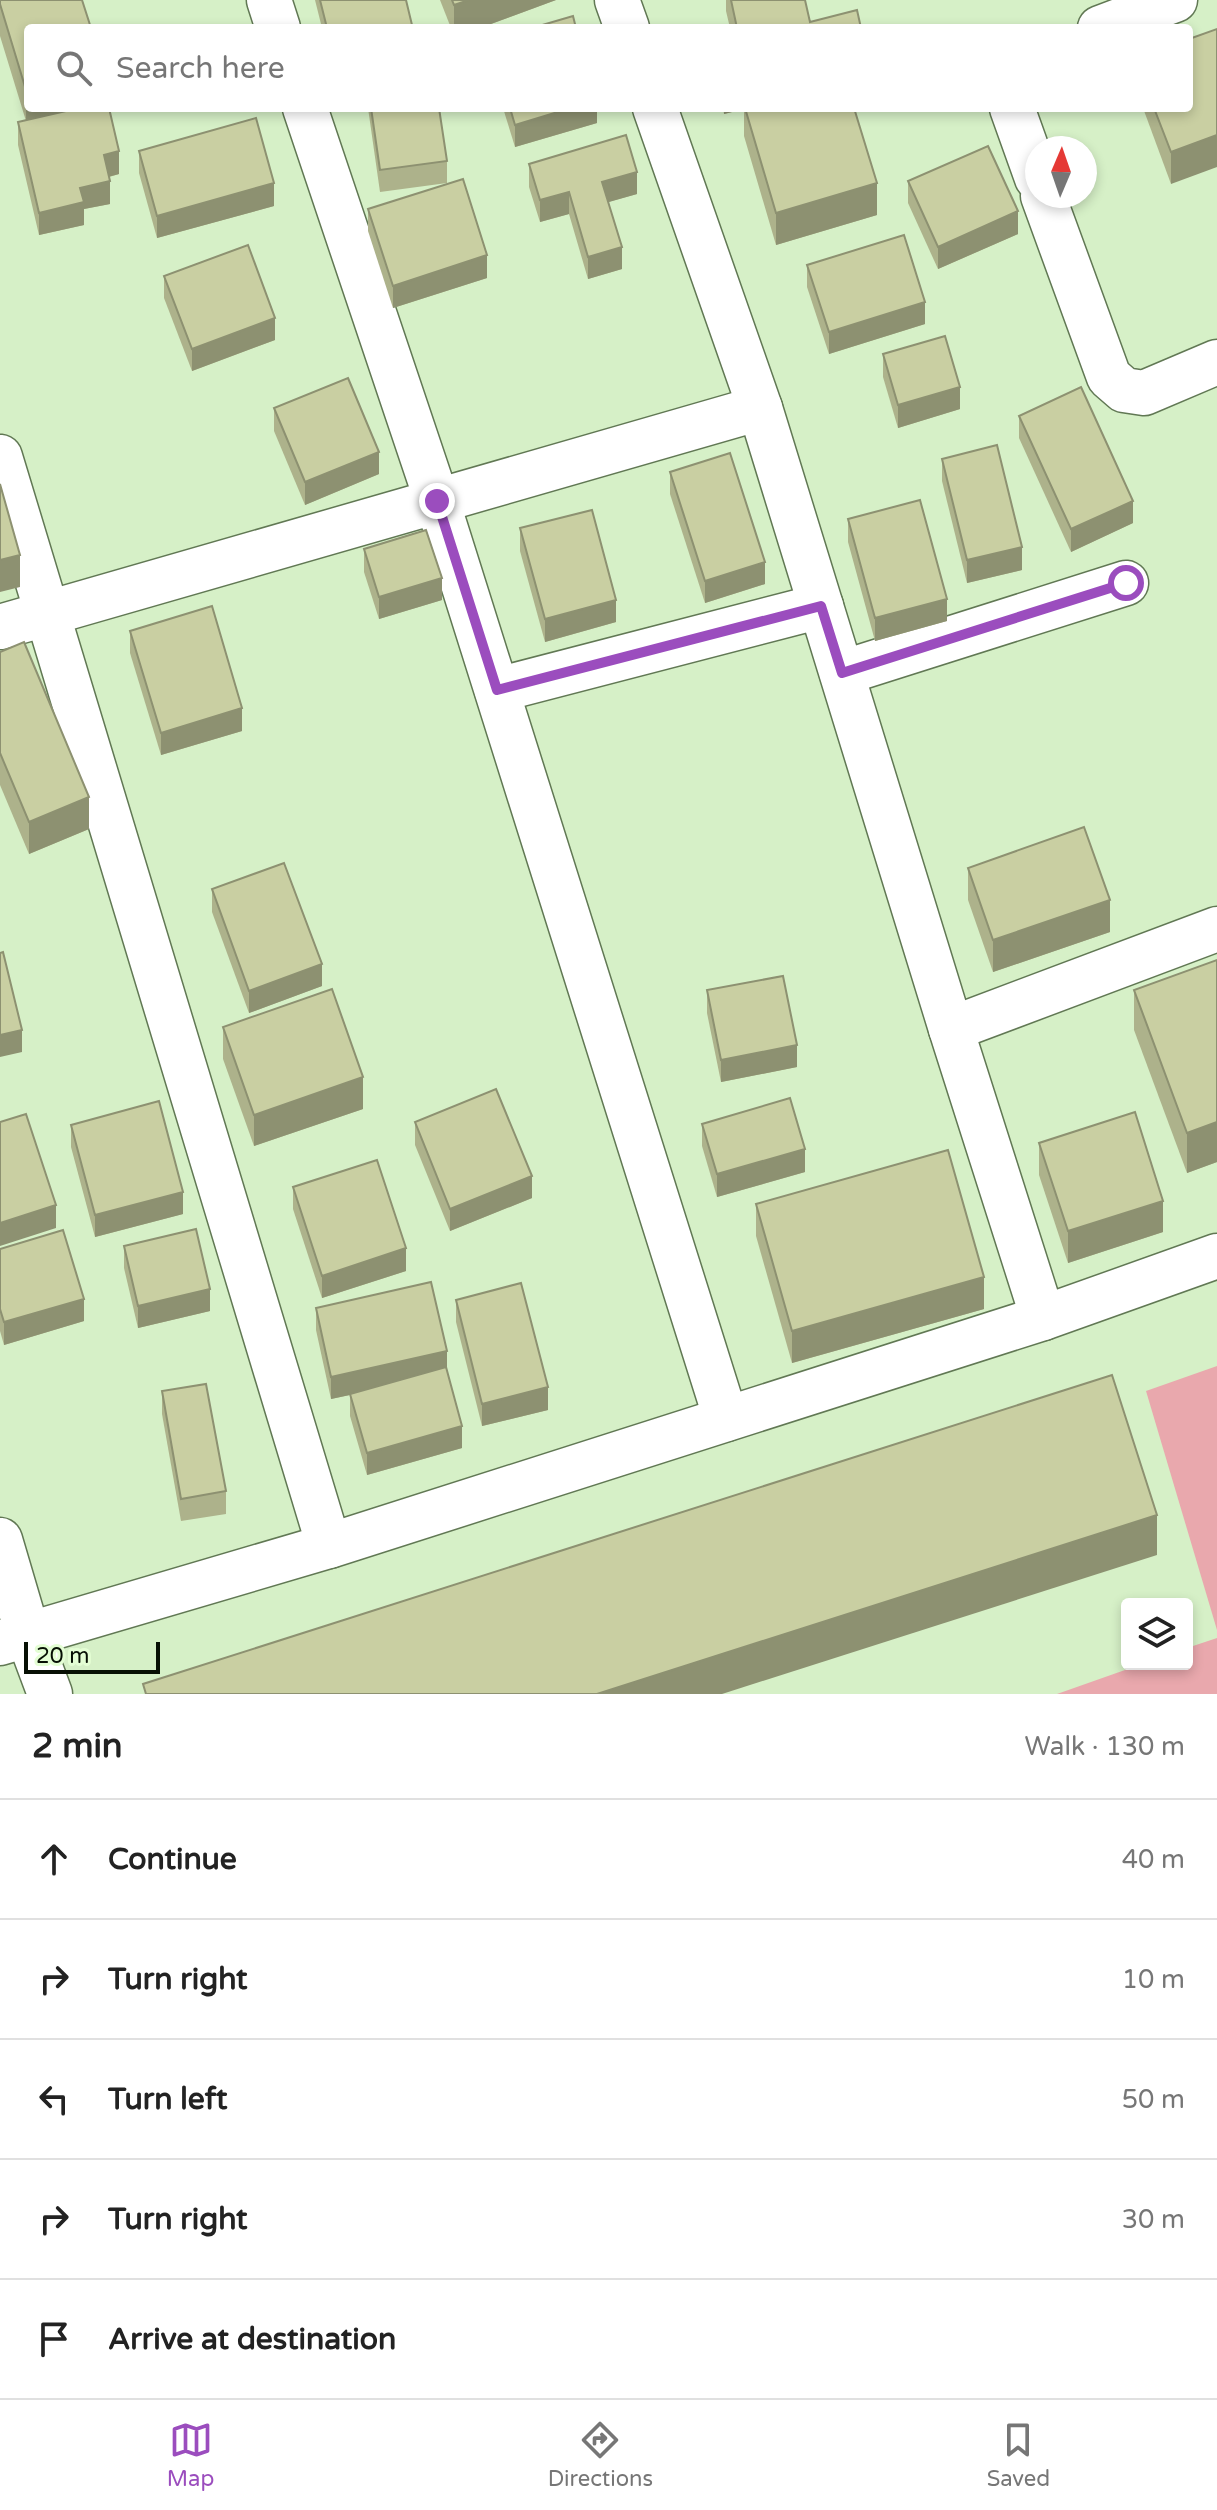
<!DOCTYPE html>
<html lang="en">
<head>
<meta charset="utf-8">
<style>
	:root { --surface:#fff; --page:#f6f6f6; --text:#222; --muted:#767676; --line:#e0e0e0; --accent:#9b4dbe }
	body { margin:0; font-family:"Varela Round",sans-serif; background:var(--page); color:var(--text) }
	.controls { position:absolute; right:24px; bottom:24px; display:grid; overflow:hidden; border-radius:8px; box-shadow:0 4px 12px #0003 }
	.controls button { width:72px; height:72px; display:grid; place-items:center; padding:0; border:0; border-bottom:2px solid var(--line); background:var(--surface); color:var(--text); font:40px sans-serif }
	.compass { position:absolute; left:1025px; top:136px; width:72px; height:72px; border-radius:50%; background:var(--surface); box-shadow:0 4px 12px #0003; rotate:2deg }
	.scale { position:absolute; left:24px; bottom:20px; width:136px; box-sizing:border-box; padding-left:8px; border:4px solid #071004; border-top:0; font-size:22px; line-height:28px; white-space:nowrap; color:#071004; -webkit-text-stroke:6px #e4fed4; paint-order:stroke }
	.stop { position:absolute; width:24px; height:24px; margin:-18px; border:6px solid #9b4dbe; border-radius:50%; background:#fff }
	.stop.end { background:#9b4dbe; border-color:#fff; box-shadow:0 2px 8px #0008 }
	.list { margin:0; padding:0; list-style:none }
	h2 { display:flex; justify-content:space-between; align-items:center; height:104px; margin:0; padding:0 32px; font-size:34px }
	h2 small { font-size:26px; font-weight:400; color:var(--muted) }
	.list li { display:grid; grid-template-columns:52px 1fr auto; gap:24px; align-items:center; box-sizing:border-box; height:120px; padding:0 32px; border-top:2px solid var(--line) }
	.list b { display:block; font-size:30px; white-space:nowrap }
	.list em { font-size:26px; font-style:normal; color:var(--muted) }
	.icon { flex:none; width:44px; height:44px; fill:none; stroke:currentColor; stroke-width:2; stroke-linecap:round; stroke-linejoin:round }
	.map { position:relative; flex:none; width:1217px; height:1694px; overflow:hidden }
	.search { position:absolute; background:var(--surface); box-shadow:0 4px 12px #0003; left:24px; right:24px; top:24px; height:88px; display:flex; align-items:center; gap:20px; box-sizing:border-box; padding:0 28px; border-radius:8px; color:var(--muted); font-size:30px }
	.sheet { height:704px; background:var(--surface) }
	nav { display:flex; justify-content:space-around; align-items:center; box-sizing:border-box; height:112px; border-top:2px solid var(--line); background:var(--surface); font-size:22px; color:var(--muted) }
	nav a { display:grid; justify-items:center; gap:4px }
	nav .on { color:var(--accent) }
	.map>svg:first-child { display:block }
</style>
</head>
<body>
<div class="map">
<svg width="1217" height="1694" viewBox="0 0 1217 1694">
	<rect width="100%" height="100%" fill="#d6f0c7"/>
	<g fill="#e9a8ad">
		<polygon points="1217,1366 1217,1630 1146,1391"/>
		<polygon points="1217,1638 1217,1694 1057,1694 1142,1664 1187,1664 1187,1648"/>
	</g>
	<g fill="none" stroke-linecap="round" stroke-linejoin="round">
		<defs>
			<g id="street">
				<polyline points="269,0 278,28"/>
				<polyline points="617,0 627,28"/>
				<polyline points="1100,28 1175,0"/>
				<polyline points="305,108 437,501 726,1419"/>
				<polyline points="655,108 760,408 951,1029 1043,1318"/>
				<polyline points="1012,108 1037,178"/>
				<polyline points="1043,196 1109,377 1124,390 1144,393 1217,362"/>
				<polyline points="0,457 329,1546"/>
				<polyline points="0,627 760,408"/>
				<polyline points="842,673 1126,583"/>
				<polyline points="497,690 821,606"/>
				<polyline points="951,1029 1217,929"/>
				<polyline points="0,1540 28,1635 50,1694"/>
				<polyline points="0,1643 329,1546 1043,1318 1217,1256"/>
			</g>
		</defs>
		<use href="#street" stroke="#617854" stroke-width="47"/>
		<use href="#street" stroke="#fff" stroke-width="44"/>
	</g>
	<g fill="#adb28b">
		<polygon points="0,0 82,0 28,108 75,108 62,112 119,174 109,177 110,204 84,209 84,225 39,235 18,145 18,122 26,121 0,36"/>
		<polygon points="315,0 406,0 412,28 322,28"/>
		<polygon points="440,0 556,0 480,28 451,28"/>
		<polygon points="726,0 805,0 810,22 861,28 730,28 726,11"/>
		<polygon points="368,108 439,108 447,161 447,183 380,192"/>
		<polygon points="503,108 597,108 597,123 515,147"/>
		<polygon points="723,108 854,108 877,215 776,245 744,136 744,109 724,114"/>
		<polygon points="1143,108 1189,108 1171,184"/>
		<polygon points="139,151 274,206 157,238 139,173"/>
		<polygon points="529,164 637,194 608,202 622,269 588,279 569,214 540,222 529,187"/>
		<polygon points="908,181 1018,234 938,269 908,203"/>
		<polygon points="368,209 487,278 393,308 368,231"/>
		<polygon points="807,265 925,324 829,354 807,287"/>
		<polygon points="164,276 275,340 192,371 164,298"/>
		<polygon points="883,354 960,409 898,428 883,377"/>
		<polygon points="274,408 379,474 305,505 274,431"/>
		<polygon points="1019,416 1133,523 1071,552 1019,438"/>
		<polygon points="942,459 1022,570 967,583 942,481"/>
		<polygon points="670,472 765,584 705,603 670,494"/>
		<polygon points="848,519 947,621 875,641 848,542"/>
		<polygon points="520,528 616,622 545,642 520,551"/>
		<polygon points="364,549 442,600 379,619 364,572"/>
		<polygon points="130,631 242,731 161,755 130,653"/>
		<polygon points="0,652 89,829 29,854 0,785"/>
		<polygon points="968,868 1110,932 993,972 968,900"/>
		<polygon points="212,889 322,986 249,1013 212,912"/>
		<polygon points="1217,960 1217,1162 1187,1173 1134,1030 1134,990"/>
		<polygon points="707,990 797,1067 721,1082 707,1013"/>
		<polygon points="223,1027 363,1109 254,1146 223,1059"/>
		<polygon points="415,1122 532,1198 450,1231 415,1145"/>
		<polygon points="702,1124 805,1172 717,1197 702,1146"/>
		<polygon points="71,1125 183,1214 95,1237 71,1147"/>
		<polygon points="1039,1143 1163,1232 1068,1263 1039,1175"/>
		<polygon points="293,1187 406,1271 322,1298 293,1209"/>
		<polygon points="756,1204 984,1309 792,1363 756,1236"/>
		<polygon points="124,1246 210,1311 138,1328 124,1268"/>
		<polygon points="0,1249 84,1321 4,1345 0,1331"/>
		<polygon points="456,1300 548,1410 482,1426 456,1322"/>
		<polygon points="316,1308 447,1369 462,1448 367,1475 350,1416 350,1395 331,1399 316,1330"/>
		<polygon points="162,1391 226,1491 226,1514 181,1521 162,1414"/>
	</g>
	<g fill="#8d9171">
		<polygon points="469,0 556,0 480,28 454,28 454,5"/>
		<polygon points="26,90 28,90 28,108 75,108 26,122"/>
		<polygon points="571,108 597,108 597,123 515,147 515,125"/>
		<polygon points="724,108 744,108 744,109 724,114"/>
		<polygon points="1217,135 1217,167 1171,184 1171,152"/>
		<polygon points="119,151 119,174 104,178 104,155"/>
		<polygon points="637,172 637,194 602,204 602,182"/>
		<polygon points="110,181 110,204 84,209 84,225 39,235 39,213 80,188"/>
		<polygon points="274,183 274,206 157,238 157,216"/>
		<polygon points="877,183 877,215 776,245 776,213"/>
		<polygon points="569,192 569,214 540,222 540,200"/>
		<polygon points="1018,211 1018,234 938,269 938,247"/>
		<polygon points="622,247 622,269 588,279 588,257"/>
		<polygon points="487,255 487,278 393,308 393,286"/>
		<polygon points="925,302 925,324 829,354 829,332"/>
		<polygon points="275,318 275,340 192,371 192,349"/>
		<polygon points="960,387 960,409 898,428 898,405"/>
		<polygon points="379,452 379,474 305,505 305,482"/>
		<polygon points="1133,501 1133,523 1071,552 1071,529"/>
		<polygon points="1022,547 1022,570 967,583 967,560"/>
		<polygon points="20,555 20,587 0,592 0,560"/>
		<polygon points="765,562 765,584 705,603 705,581"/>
		<polygon points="442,578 442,600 379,619 379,597"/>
		<polygon points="947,599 947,621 875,641 875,618"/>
		<polygon points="616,600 616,622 545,642 545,619"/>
		<polygon points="242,708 242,731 161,755 161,733"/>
		<polygon points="89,797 89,829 29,854 29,822"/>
		<polygon points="1110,900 1110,932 993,972 993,940"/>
		<polygon points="322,964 322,986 249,1013 249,991"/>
		<polygon points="22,1030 22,1052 0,1057 0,1035"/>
		<polygon points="797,1045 797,1067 721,1082 721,1060"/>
		<polygon points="363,1077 363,1109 254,1146 254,1115"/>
		<polygon points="1217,1122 1217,1162 1187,1173 1187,1133"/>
		<polygon points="805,1149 805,1172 717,1197 717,1174"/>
		<polygon points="532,1176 532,1198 450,1231 450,1209"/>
		<polygon points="183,1192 183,1214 95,1237 95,1215"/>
		<polygon points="1163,1201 1163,1232 1068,1263 1068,1231"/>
		<polygon points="56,1205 56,1228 0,1246 0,1223"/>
		<polygon points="406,1248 406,1271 322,1298 322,1276"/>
		<polygon points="984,1277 984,1309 792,1363 792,1331"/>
		<polygon points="210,1289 210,1311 138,1328 138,1306"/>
		<polygon points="84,1299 84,1321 4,1345 4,1322"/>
		<polygon points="447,1351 447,1374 331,1399 331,1377"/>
		<polygon points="548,1387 548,1410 482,1426 482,1404"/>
		<polygon points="462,1426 462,1448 367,1475 367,1453"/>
		<polygon points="1157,1515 1157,1555 722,1694 597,1694"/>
	</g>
	<g fill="#c9cfa2" stroke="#8d9171" stroke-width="2">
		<polygon points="0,0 82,0 91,28 28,28 28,90 26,90 0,4"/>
		<polygon points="320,0 406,0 412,25 398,28 327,28"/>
		<polygon points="452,0 469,0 454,5"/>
		<polygon points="731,0 805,0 810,22 857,10 861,28 737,28"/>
		<polygon points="573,16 576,28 532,28"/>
		<polygon points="1217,29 1217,135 1171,152 1154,108 1189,108 1189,39"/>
		<polygon points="79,108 109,108 119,151 104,155 110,181 80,188 84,202 39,213 18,122"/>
		<polygon points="371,108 439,108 447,161 380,170"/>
		<polygon points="510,108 571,108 515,125"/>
		<polygon points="745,108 854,108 877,183 776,213"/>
		<polygon points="256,118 274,183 157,216 139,151"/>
		<polygon points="626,135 637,172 602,182 622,247 588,257 569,192 540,200 529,164"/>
		<polygon points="988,146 1018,211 938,247 908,181"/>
		<polygon points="463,179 487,255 393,286 368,209"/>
		<polygon points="904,235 925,302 829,332 807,265"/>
		<polygon points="248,245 275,318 192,349 164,276"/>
		<polygon points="945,336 960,387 898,405 883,354"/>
		<polygon points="348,378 379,452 305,482 274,408"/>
		<polygon points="1081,387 1133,501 1071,529 1019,416"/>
		<polygon points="997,445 1022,547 967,560 942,459"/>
		<polygon points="730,453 765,562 705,581 670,472"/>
		<polygon points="0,484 20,555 0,560"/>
		<polygon points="920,500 947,599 875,618 848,519"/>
		<polygon points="592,510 616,600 545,619 520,528"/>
		<polygon points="426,530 442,578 379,597 364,549"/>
		<polygon points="212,606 242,708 161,733 130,631"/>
		<polygon points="24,642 89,797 29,822 0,753 0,652"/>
		<polygon points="1084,827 1110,900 993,940 968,868"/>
		<polygon points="284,863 322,964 249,991 212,889"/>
		<polygon points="3,952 22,1030 0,1035 0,953"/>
		<polygon points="1217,960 1217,1122 1187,1133 1134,990"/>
		<polygon points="783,976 797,1045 721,1060 707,990"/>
		<polygon points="332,989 363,1077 254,1115 223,1027"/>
		<polygon points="496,1089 532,1176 450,1209 415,1122"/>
		<polygon points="790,1098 805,1149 717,1174 702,1124"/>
		<polygon points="159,1101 183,1192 95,1215 71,1125"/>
		<polygon points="1135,1112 1163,1201 1068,1231 1039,1143"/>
		<polygon points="26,1114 56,1205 0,1223 0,1122"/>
		<polygon points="948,1150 984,1277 792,1331 756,1204"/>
		<polygon points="377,1160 406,1248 322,1276 293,1187"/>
		<polygon points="196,1229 210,1289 138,1306 124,1246"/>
		<polygon points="63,1230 84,1299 4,1322 0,1309 0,1249"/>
		<polygon points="431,1282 447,1351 331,1377 316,1308"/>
		<polygon points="521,1283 548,1387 482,1404 456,1300"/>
		<polygon points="446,1367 462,1426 367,1453 350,1394"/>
		<polygon points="1112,1375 1157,1515 597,1694 146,1694 143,1684"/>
		<polygon points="206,1384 226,1491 181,1499 162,1391"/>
	</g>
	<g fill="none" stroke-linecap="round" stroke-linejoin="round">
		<polyline stroke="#9b4dbe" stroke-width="10" points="437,501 497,690 821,606 842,673 1126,583"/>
	</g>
</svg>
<div class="controls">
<button><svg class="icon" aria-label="layers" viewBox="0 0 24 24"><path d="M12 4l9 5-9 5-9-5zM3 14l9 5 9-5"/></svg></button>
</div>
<svg class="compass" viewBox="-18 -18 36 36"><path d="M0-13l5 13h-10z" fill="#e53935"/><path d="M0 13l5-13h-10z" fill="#767676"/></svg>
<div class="scale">20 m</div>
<div class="stop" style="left:1126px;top:583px"></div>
<div class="stop end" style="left:437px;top:501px"></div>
<div class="search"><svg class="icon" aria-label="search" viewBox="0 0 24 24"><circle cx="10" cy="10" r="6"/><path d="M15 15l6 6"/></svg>Search here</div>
</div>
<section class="sheet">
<h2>2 min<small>Walk · 130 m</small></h2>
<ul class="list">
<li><svg class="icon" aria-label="ahead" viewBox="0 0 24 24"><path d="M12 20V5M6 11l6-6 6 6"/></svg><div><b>Continue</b></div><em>40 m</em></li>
<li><svg class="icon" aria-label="right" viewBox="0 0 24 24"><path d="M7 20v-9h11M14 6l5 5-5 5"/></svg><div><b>Turn right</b></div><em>10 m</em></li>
<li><svg class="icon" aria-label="left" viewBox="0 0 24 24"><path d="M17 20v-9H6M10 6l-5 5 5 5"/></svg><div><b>Turn left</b></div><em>50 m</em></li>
<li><svg class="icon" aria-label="right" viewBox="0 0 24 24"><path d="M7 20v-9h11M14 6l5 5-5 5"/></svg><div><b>Turn right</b></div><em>30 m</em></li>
<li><svg class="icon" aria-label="arrive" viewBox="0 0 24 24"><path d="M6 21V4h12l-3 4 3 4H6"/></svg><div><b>Arrive at destination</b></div></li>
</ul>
</section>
<nav>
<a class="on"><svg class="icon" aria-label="map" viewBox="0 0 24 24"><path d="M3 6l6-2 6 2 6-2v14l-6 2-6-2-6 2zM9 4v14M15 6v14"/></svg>Map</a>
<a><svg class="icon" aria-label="directions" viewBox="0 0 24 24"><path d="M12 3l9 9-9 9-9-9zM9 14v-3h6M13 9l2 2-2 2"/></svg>Directions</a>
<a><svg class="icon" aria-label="saved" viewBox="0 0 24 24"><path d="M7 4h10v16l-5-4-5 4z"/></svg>Saved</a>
</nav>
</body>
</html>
